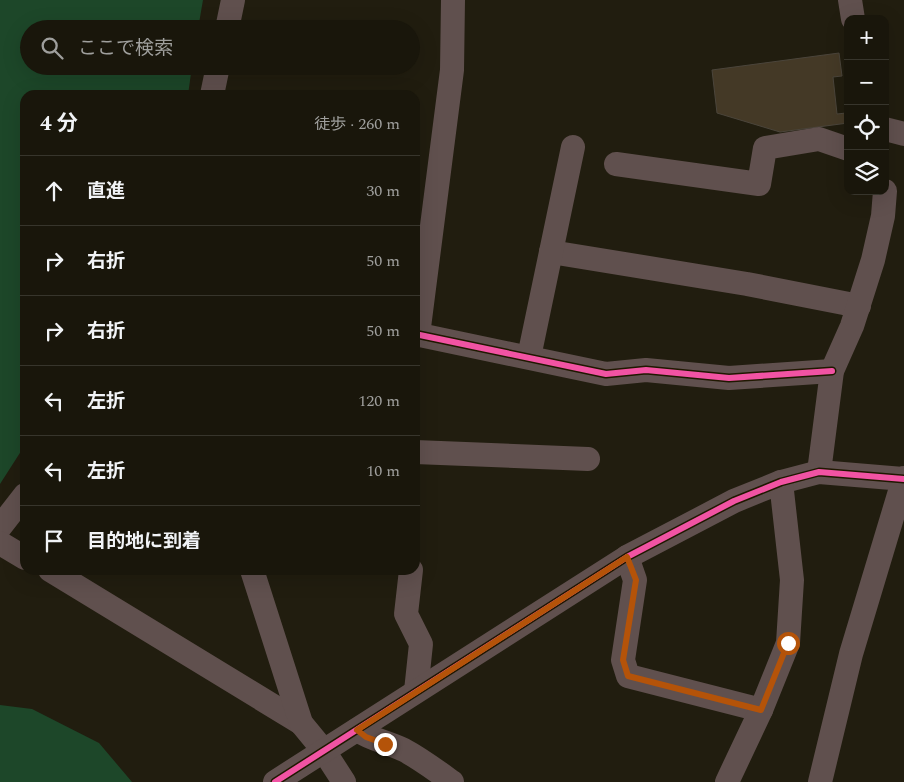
<!DOCTYPE html>
<html lang="ja">
<head>
<meta charset="utf-8">
<style>
	:root { --surface:#19160b; --page:#262319; --text:#f1f3f6; --muted:#9f9f9d; --line:#37352c }
	body { margin:0; font-family:Spectral,"Noto Sans JP",serif; background:var(--page); color:var(--text) }
	.controls { position:absolute; right:15px; top:15px; display:grid; overflow:hidden; border-radius:10px; box-shadow:0 5px 20px #0002 }
	.controls button { width:45px; height:45px; display:grid; place-items:center; padding:0; border:0; border-bottom:1px solid var(--line); background:var(--surface); color:var(--text); font:25px sans-serif }
	.stop { position:absolute; width:15px; height:15px; margin:-11px; border:4px solid #b45309; border-radius:50%; background:#fff }
	.stop.end { background:#b45309; border-color:#fff; box-shadow:0 1px 5px #0008 }
	.list { margin:0; padding:0; list-style:none }
	h2 { display:flex; justify-content:space-between; align-items:center; height:65px; margin:0; padding:0 20px; font-size:21px }
	h2 small { font-size:16px; font-weight:400; color:var(--muted) }
	.list li { display:grid; grid-template-columns:32px 1fr auto; gap:15px; align-items:center; box-sizing:border-box; height:70px; padding:0 20px; border-top:1px solid var(--line) }
	.list b { display:block; font-size:19px; white-space:nowrap }
	.list em { font-size:16px; font-style:normal; color:var(--muted) }
	.icon { flex:none; width:28px; height:28px; fill:none; stroke:currentColor; stroke-width:2; stroke-linecap:round; stroke-linejoin:round }
	.map { position:relative; flex:none; width:904px; height:782px; overflow:hidden }
	.search { position:absolute; background:var(--surface); box-shadow:0 5px 20px #0002; left:20px; top:20px; width:400px; height:55px; display:flex; align-items:center; gap:12px; box-sizing:border-box; padding:0 18px; border-radius:28px; color:var(--muted); font-size:19px }
	.panel { position:absolute; background:var(--surface); box-shadow:0 5px 20px #0002; left:20px; top:90px; width:400px; height:485px; border-radius:15px }
	.map>svg:first-child { display:block }
</style>
</head>
<body>
<div class="map">
<svg width="904" height="782" viewBox="0 0 904 782">
	<rect width="100%" height="100%" fill="#211d0f"/>
	<g fill="#1d4729">
		<polygon points="0,0 203,0 198,29 29,29 29,66 192,66 188,95 25,95 25,445 0,484"/>
		<polygon points="0,705 32,709 99,743 132,782 0,782"/>
	</g>
	<polygon fill="#443926" stroke="#4b453b" points="839,53 842,76 833,77 837,114 846,113 848,123 780,132 717,113 712,70"/>
	<g fill="none" stroke-linecap="round" stroke-linejoin="round">
		<g stroke="#60504e" stroke-width="24">
			<polyline points="850,0 853,19"/>
			<polyline points="227,29 233,0"/>
			<polyline points="212,95 218,66"/>
			<polyline points="885,129 904,134"/>
			<polyline points="616,164 759,184 765,148 819,139 848,149"/>
			<polyline points="551,252 747,284 859,306"/>
			<polyline points="415,334 606,374 646,370 729,378 832,371"/>
			<polyline points="418,335 452,70 453,0"/>
			<polyline points="529,357 573,147"/>
			<polyline points="415,452 588,459"/>
			<polyline points="819,472 832,371 852,326 873,260 883,216 885,191"/>
			<polyline points="0,527 25,495"/>
			<polyline points="0,543 25,558"/>
			<polyline points="627,557 635,580 623,660 628,676 761,710"/>
			<polyline points="50,570 301,723"/>
			<polyline points="252,570 301,723 324,751 344,782"/>
			<polyline points="411,570 406,614 421,644 416,691"/>
			<path d="M357 730C372 740 388 742 404 750 421 759 437 771 452 782"/>
			<polyline points="275,782 627,557 734,501 781,482 819,472 904,479"/>
			<polyline points="727,782 761,710 788,643 792,580 781,482"/>
			<polyline points="820,782 851,654 904,478"/>
		</g>
		<defs>
			<g id="cycleway">
				<polyline points="415,334 606,374 646,370 729,378 832,371"/>
				<polyline points="275,782 627,557 734,501 781,482 819,472 904,479"/>
			</g>
		</defs>
		<use href="#cycleway" stroke="#1f1800" stroke-width="9"/>
		<use href="#cycleway" stroke="#f153a3" stroke-width="6"/>
	</g>
	<g fill="none" stroke-linecap="round" stroke-linejoin="round">
		<polyline stroke="#b45309" stroke-width="6" points="385,744 366,737 357,730 627,557 636,580 623,660 628,676 761,710 788,643"/>
	</g>
</svg>
<div class="controls">
<button>+</button>
<button>−</button>
<button><svg class="icon" aria-label="locate" viewBox="0 0 24 24"><circle cx="12" cy="12" r="6"/><path d="M12 2v4M12 18v4M2 12h4M18 12h4"/></svg></button>
<button><svg class="icon" aria-label="layers" viewBox="0 0 24 24"><path d="M12 4l9 5-9 5-9-5zM3 14l9 5 9-5"/></svg></button>
</div>
<div class="stop" style="left:788px;top:643px"></div>
<div class="stop end" style="left:385px;top:744px"></div>
<div class="search"><svg class="icon" aria-label="search" viewBox="0 0 24 24"><circle cx="10" cy="10" r="6"/><path d="M15 15l6 6"/></svg>ここで検索</div>
<section class="panel">
<h2>4 分<small>徒歩 · 260 m</small></h2>
<ul class="list">
<li><svg class="icon" aria-label="ahead" viewBox="0 0 24 24"><path d="M12 20V5M6 11l6-6 6 6"/></svg><div><b>直進</b></div><em>30 m</em></li>
<li><svg class="icon" aria-label="right" viewBox="0 0 24 24"><path d="M7 20v-9h11M14 6l5 5-5 5"/></svg><div><b>右折</b></div><em>50 m</em></li>
<li><svg class="icon" aria-label="right" viewBox="0 0 24 24"><path d="M7 20v-9h11M14 6l5 5-5 5"/></svg><div><b>右折</b></div><em>50 m</em></li>
<li><svg class="icon" aria-label="left" viewBox="0 0 24 24"><path d="M17 20v-9H6M10 6l-5 5 5 5"/></svg><div><b>左折</b></div><em>120 m</em></li>
<li><svg class="icon" aria-label="left" viewBox="0 0 24 24"><path d="M17 20v-9H6M10 6l-5 5 5 5"/></svg><div><b>左折</b></div><em>10 m</em></li>
<li><svg class="icon" aria-label="arrive" viewBox="0 0 24 24"><path d="M6 21V4h12l-3 4 3 4H6"/></svg><div><b>目的地に到着</b></div></li>
</ul>
</section>
</div>
</body>
</html>
